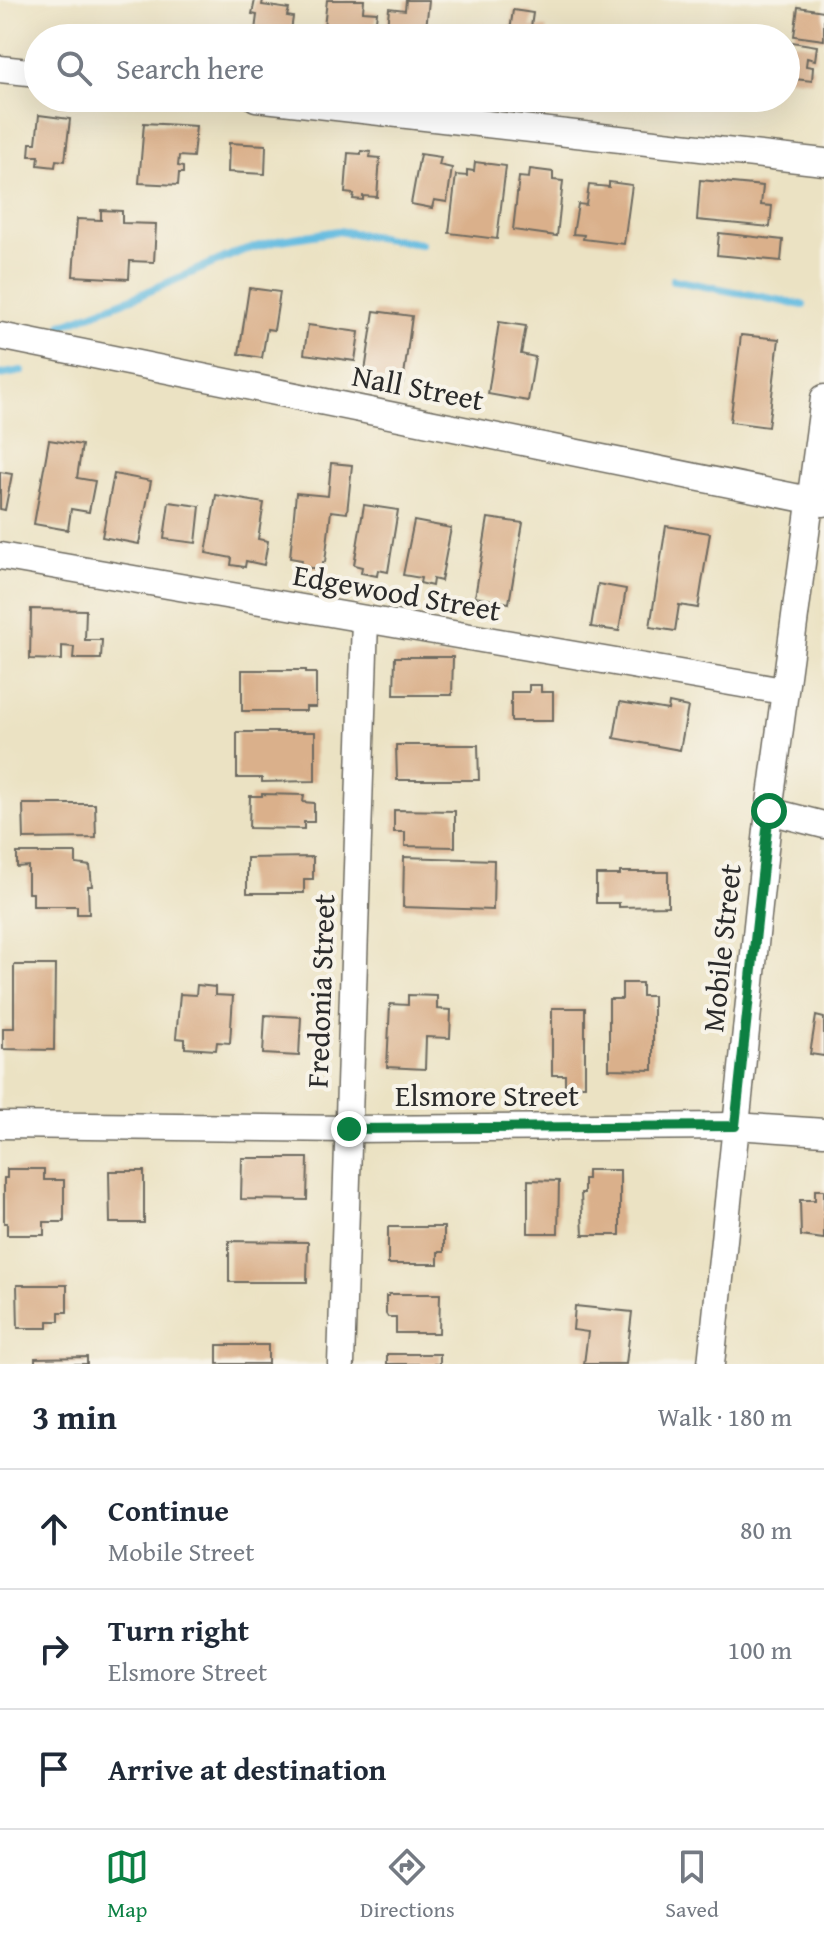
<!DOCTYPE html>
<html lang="en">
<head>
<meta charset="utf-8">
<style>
	:root { --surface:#fff; --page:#f6f6f7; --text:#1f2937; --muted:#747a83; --line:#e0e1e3; --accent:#0b8043 }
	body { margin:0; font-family:"Gentium Book Plus",serif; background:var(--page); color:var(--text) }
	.stop { position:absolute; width:24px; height:24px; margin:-18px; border:6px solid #0b8043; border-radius:50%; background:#fff }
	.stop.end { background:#0b8043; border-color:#fff; box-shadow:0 2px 8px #0008 }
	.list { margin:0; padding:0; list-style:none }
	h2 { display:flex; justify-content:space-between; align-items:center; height:104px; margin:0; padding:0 32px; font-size:34px }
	h2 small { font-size:26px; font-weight:400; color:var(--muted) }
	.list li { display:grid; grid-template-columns:52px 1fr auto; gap:24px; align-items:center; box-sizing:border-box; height:120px; padding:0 32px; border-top:2px solid var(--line) }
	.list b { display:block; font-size:30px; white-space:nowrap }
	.list p { margin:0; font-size:26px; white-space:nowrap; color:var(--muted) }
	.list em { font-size:26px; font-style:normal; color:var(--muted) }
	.icon { flex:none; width:44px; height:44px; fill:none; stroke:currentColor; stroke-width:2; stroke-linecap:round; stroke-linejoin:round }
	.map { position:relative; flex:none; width:824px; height:1364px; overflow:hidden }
	.search { position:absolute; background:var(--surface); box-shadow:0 8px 32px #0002; left:24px; right:24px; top:24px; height:88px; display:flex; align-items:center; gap:20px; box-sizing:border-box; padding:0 28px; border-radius:44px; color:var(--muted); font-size:30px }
	.sheet { height:464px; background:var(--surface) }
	nav { display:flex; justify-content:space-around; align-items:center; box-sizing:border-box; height:112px; border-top:2px solid var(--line); background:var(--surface); font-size:22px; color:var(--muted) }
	nav a { display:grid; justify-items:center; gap:4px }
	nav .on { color:var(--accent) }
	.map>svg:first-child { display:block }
</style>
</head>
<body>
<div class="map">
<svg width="824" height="1364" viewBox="0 0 824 1364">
	<rect width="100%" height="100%" fill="#f7f3e8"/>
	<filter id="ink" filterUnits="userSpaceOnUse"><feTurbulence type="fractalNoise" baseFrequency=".0125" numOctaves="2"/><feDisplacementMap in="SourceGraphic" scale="16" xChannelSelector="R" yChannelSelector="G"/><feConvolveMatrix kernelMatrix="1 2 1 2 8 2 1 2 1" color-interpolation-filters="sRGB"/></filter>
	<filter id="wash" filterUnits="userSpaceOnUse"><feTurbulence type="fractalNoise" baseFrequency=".006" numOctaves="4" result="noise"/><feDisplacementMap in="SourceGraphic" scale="32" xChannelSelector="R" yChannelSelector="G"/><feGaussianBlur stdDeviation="1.8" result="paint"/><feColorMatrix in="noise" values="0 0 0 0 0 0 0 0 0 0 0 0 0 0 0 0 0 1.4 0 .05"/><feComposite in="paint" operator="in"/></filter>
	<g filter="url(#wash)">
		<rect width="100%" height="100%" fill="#ebe2c3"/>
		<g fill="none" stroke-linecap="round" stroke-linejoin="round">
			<g stroke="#63bbe0" stroke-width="8">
				<polyline points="673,280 803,305"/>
				<polyline points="62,325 140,295 241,251 281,240 338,231 421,244"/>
				<polyline points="0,375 21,371"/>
			</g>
		</g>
		<g id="blocks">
			<g fill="#dab08b">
				<polygon points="255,0 263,0 262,5 289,9 287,16 293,17 290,38 254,38 257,15 252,14"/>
				<polygon points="327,0 364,0 363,11 377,12 374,38 323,36"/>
				<polygon points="406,0 429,0 425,38 386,38 389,8 405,10"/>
				<polygon points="798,7 824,11 824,40 794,36"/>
				<polygon points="513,10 533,13 531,27 547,28 546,38 509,38"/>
				<polygon points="786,41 817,46 815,60 807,58 806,66 813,67 812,81 786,78"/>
				<polygon points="625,98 656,98 655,104 625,100"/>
				<polygon points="39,115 70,119 65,161 56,160 55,167 38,165 39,156 29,156 30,143 36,143"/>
				<polygon points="144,123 196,126 193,157 179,156 178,166 183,167 183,173 179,173 178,185 139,183"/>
				<polygon points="229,143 266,145 265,174 228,172"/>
				<polygon points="361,151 371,152 370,157 380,158 377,197 363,196 363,200 353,199 354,194 345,193 348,153 361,154"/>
				<polygon points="420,154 441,157 439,165 452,168 447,202 434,200 432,208 411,204"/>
				<polygon points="475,162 506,166 497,239 449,233 456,175 467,176 467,170 474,171"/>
				<polygon points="530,169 553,172 553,180 563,181 557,236 513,230 519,177 529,178"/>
				<polygon points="700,180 763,186 761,205 772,206 770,227 697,220"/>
				<polygon points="609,182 632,185 624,244 583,239 584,235 573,234 578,204 586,205 589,185 609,187"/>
				<polygon points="101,210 122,211 122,223 156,224 154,262 130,261 129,279 73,276 77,219 101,220"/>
				<polygon points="719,233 783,240 781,261 717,255"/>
				<polygon points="249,288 280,292 274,330 267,329 262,358 239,354"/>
				<polygon points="374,311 412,316 403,383 364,378"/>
				<polygon points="499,322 526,326 521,354 535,357 528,401 488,394"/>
				<polygon points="308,325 359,332 355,361 304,354"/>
				<polygon points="741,335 779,339 768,427 730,422"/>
				<polygon points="49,440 82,445 77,478 95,481 89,512 71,509 68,530 34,524"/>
				<polygon points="331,463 352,465 347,513 331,511 325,562 323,562 322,569 301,567 302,560 290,558 296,493 328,496"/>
				<polygon points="0,472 12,474 5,510 0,509"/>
				<polygon points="114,474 151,481 139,544 102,537"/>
				<polygon points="216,495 264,503 258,539 268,541 264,565 246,561 245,567 231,565 232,558 206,553"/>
				<polygon points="169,502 200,506 196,543 164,539"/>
				<polygon points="364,505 398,510 388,572 378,570 377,576 361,573 362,567 354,565"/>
				<polygon points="488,518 523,523 509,603 475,597"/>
				<polygon points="414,521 451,528 441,581 433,579 432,586 420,583 421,578 403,575"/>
				<polygon points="666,526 710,533 698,608 679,605 675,631 650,627"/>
				<polygon points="598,584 626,589 619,631 591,627"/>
				<polygon points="31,609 86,610 85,640 102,640 101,659 73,659 74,647 62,646 62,660 30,659"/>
				<polygon points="395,657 453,657 452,695 394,695"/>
				<polygon points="242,670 306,670 306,673 316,673 316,707 306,707 306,711 242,711"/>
				<polygon points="529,685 541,685 541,692 553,692 553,721 511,721 511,692 529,692"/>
				<polygon points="620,702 668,710 669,703 688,707 680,750 614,738"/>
				<polygon points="237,732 315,732 315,781 262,782 262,778 237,778"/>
				<polygon points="396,745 478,745 479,780 397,780"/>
				<polygon points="262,794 304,795 303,802 314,803 314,822 304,822 304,829 249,828 250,796 262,796"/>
				<polygon points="23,804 95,804 96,838 24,839"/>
				<polygon points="394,810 455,811 455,847 405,846 405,832 394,832"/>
				<polygon points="17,853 76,853 76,864 90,866 92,886 88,886 89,914 77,914 77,906 33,906 33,893 28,893 28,866 17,867"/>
				<polygon points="313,857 313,879 304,879 304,893 247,893 247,858"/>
				<polygon points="404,857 494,860 493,910 403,907"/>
				<polygon points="620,872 668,872 668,906 619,907 619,903 596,903 596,875 620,875"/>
				<polygon points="14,965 55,965 54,1050 3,1049 3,1028 14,1028"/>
				<polygon points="622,983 642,983 642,996 653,996 653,1070 609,1069 609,999 622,999"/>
				<polygon points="197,985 215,987 215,995 233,996 230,1043 217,1042 216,1050 185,1048 185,1039 176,1038 180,994 196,995"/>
				<polygon points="408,995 437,996 437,1009 451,1010 450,1038 426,1037 425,1069 387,1067 390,1004 408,1005"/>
				<polygon points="552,1008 585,1008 585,1086 565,1086 565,1075 552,1075"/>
				<polygon points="265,1015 301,1017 299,1056 263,1054"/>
				<polygon points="816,1016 824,1018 824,1056 810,1054"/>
				<polygon points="242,1158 308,1158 307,1200 241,1199"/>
				<polygon points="7,1169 44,1169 44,1180 64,1180 64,1222 44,1222 44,1235 7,1235 7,1223 4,1223 4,1178 7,1178"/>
				<polygon points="587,1170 620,1170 620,1235 583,1235 581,1193 584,1193 584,1179 587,1179"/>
				<polygon points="109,1171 144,1171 144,1223 110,1223"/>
				<polygon points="528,1180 559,1181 558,1233 528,1233"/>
				<polygon points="815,1190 824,1190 824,1239 801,1236 800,1200 815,1200"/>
				<polygon points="388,1227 444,1227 444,1252 438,1252 438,1264 388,1264"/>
				<polygon points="229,1241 308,1242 307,1282 229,1282"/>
				<polygon points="17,1285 67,1285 67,1312 59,1312 59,1321 48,1321 48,1328 18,1328"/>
				<polygon points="389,1294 440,1294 439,1333 396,1333 396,1317 388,1317 386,1314 386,1296 389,1296"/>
				<polygon points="575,1306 632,1312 626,1364 584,1364 588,1332 573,1330"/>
				<rect x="217" y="1345" width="51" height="19"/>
				<rect x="387" y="1354" width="53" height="10"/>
				<polygon points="87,1357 87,1364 35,1364 35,1358"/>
			</g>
		</g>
	</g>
	<g filter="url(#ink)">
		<use href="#blocks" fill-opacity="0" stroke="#6e6b60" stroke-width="2"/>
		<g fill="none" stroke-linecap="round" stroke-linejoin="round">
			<defs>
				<g id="minor">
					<polyline points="0,69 38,73"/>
					<polyline points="256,98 824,162"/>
					<polyline points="0,336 824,503"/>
					<polyline points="0,556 783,691"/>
					<polyline points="769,811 824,825"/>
					<polyline points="0,1125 349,1129 735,1126 824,1132"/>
					<polyline points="341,1364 365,620"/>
					<polyline points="711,1364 769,811 824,398"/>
				</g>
			</defs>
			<use href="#minor" stroke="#6e6b60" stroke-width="29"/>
			<use href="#minor" stroke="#fff" stroke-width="26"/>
		</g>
	</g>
	<g fill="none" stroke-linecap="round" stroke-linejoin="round" filter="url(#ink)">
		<polyline stroke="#0b8043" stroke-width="10" points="349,1129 735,1126 769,811"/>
	</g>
	<g text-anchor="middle" stroke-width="8" stroke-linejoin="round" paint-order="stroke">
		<g font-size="30" fill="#2b2b2b" stroke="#f7f3e8">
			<text transform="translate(418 388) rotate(11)" y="10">Nall Street</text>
			<text transform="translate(397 593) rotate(10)" y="10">Edgewood Street</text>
			<text transform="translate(722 948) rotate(-84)" y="10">Mobile Street</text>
			<text transform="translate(321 991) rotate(-88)" y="10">Fredonia Street</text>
			<text x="487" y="1106">Elsmore Street</text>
		</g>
	</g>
</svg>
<div class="stop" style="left:769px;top:811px"></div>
<div class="stop end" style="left:349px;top:1129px"></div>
<div class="search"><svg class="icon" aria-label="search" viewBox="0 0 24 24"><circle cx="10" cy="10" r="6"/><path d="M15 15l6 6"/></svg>Search here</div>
</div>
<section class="sheet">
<h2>3 min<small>Walk · 180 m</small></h2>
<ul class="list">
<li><svg class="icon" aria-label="ahead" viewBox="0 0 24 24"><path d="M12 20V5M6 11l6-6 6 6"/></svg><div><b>Continue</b><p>Mobile Street</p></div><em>80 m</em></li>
<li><svg class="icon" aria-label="right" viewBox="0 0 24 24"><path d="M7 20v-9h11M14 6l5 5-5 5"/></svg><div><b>Turn right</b><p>Elsmore Street</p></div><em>100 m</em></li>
<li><svg class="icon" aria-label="arrive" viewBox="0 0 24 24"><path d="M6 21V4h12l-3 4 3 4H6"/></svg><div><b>Arrive at destination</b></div></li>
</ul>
</section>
<nav>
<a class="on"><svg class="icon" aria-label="map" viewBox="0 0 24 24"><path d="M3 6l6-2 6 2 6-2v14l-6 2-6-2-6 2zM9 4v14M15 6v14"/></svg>Map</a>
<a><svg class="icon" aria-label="directions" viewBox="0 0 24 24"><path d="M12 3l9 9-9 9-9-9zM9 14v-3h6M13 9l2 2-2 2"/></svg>Directions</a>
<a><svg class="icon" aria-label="saved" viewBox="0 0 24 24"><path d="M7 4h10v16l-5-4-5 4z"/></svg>Saved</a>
</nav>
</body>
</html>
